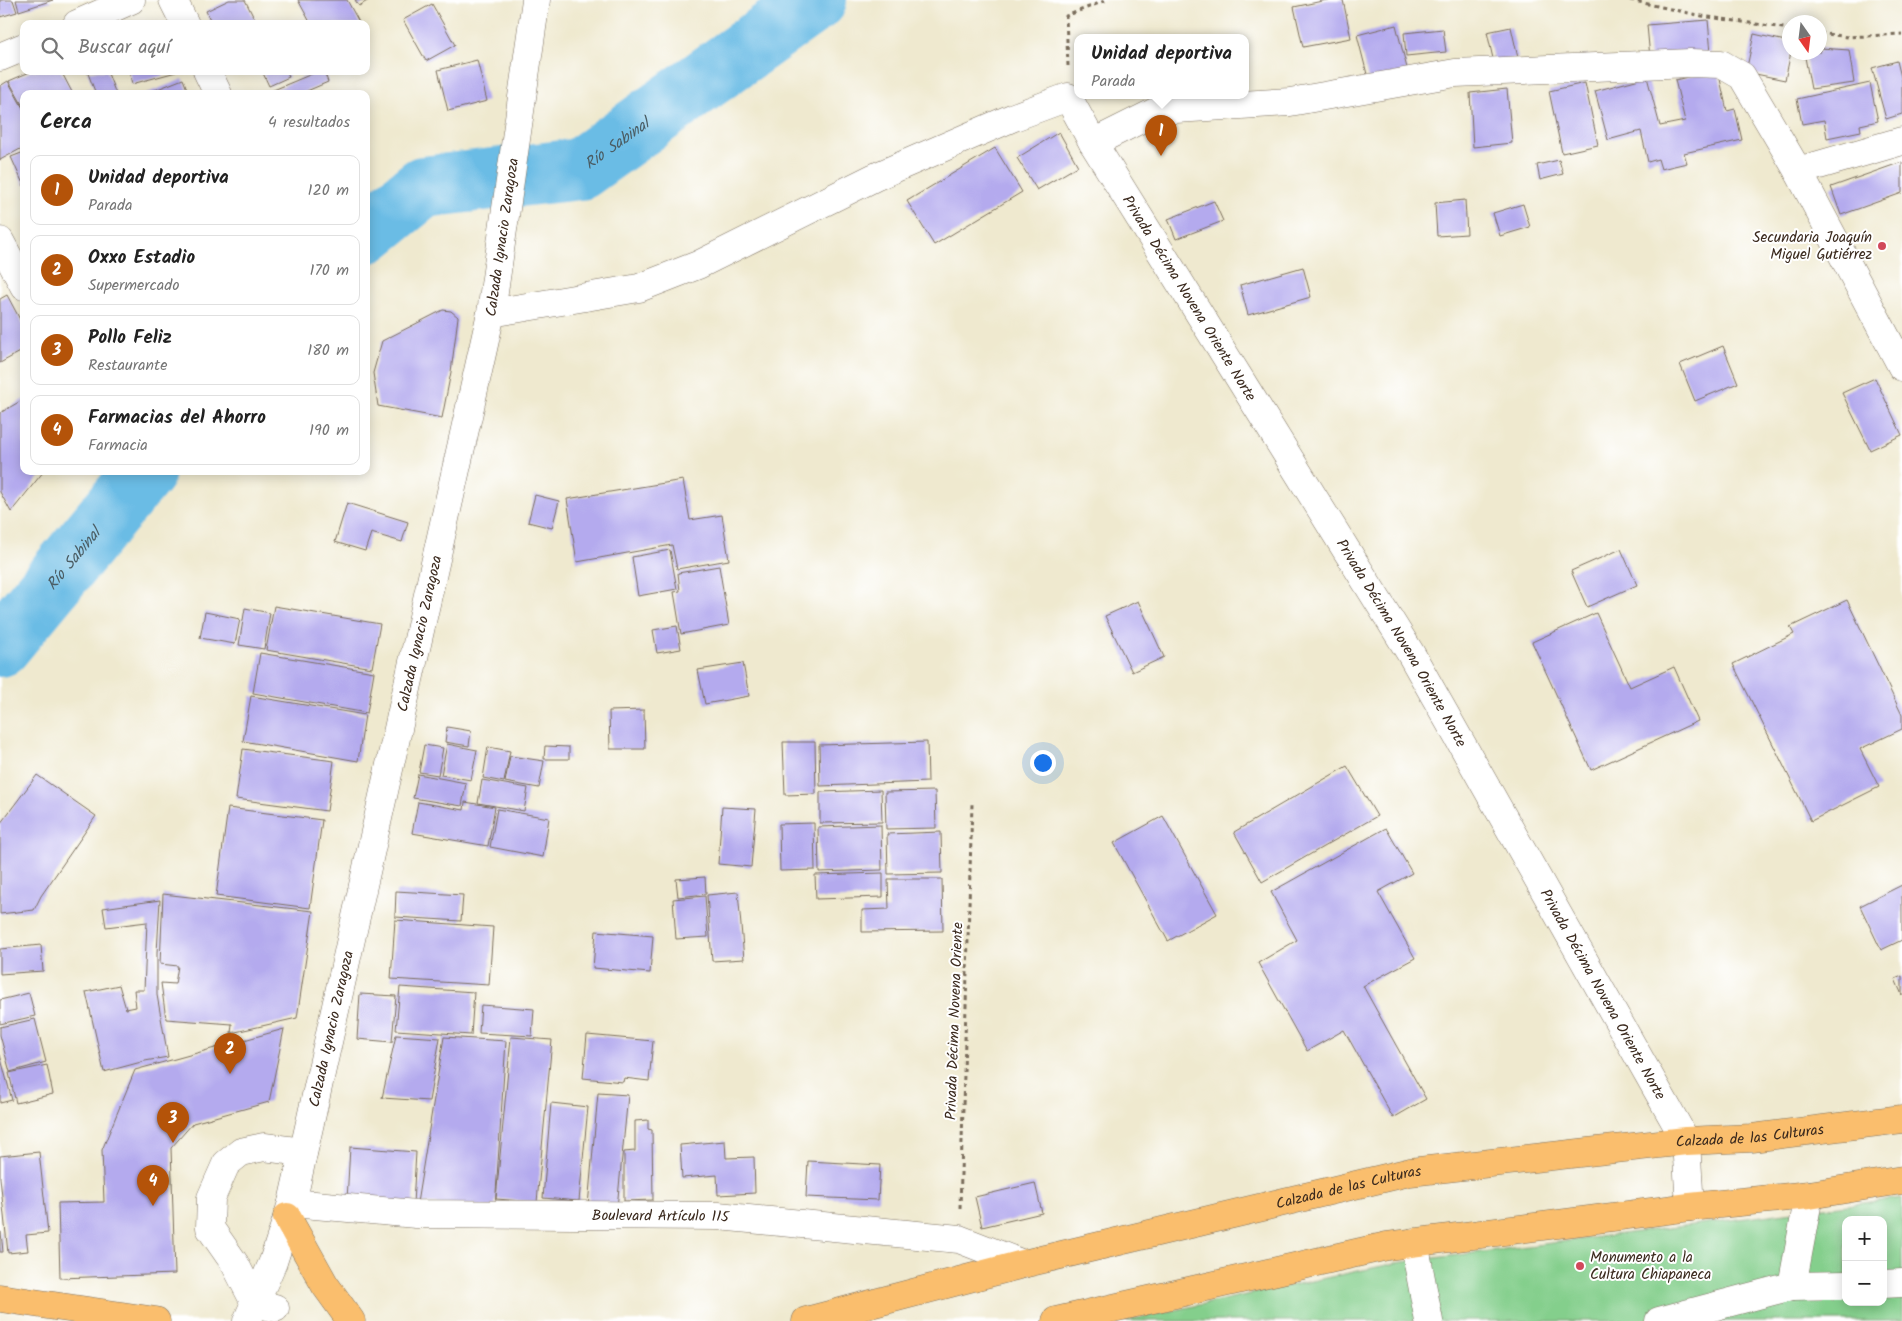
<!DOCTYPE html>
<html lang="es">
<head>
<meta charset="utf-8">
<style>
	:root { --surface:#fff; --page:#f2f2f2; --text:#222; --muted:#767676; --line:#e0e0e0; --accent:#b45309 }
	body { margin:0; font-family:Kalam,sans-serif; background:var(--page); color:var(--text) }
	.controls { position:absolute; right:15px; bottom:15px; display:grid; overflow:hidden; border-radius:10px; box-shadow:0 2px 12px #0003 }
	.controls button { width:45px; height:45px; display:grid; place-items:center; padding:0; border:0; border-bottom:1px solid var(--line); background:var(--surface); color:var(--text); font:25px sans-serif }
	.compass { position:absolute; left:1782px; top:15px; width:45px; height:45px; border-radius:50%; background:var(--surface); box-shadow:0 2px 12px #0003; rotate:166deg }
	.you { position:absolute; left:1042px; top:762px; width:18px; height:18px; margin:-12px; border:4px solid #fff; border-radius:50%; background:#1a73e8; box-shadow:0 0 0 8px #1a73e833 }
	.badge { display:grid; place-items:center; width:32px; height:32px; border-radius:50%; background:var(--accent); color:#fff; font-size:16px; font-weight:700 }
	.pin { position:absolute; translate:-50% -41px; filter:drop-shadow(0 1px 2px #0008) }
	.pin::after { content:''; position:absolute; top:26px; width:18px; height:15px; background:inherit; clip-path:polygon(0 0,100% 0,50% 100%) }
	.popup { position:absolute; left:1074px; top:34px; width:175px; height:65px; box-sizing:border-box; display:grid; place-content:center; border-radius:10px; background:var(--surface); filter:drop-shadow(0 1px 4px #0005); font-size:16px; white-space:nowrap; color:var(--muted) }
	.popup b { font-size:19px; color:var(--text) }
	.popup::after { content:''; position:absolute; left:50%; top:100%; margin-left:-10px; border:10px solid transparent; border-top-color:var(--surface) }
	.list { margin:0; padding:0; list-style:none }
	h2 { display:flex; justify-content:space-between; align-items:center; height:65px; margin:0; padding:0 20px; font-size:21px }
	h2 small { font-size:16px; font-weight:400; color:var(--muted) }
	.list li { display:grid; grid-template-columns:32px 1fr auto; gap:15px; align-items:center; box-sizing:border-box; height:70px; margin:0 10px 10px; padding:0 10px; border:1px solid var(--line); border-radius:10px }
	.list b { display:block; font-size:19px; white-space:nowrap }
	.list p { margin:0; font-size:16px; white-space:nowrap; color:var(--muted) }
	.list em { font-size:16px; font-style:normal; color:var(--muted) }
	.icon { flex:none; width:28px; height:28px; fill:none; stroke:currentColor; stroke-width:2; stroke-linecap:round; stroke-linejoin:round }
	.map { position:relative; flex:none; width:1902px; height:1321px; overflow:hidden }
	.search { position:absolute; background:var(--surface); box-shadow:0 2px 12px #0003; left:20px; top:20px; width:350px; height:55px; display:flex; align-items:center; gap:12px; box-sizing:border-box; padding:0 18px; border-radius:10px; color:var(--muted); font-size:19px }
	.panel { position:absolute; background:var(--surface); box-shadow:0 2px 12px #0003; left:20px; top:90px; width:350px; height:385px; border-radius:10px }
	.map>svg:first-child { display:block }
</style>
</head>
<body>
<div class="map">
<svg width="1902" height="1321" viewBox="0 0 1902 1321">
	<rect width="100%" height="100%" fill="#fff"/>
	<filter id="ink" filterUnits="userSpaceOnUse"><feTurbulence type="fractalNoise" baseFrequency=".02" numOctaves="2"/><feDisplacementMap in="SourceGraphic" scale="10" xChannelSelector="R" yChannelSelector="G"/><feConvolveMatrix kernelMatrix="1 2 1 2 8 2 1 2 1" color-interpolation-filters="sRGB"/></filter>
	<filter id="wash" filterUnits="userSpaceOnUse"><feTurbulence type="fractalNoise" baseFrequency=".0096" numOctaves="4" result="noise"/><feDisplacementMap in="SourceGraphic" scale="20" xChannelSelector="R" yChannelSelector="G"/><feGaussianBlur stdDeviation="1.12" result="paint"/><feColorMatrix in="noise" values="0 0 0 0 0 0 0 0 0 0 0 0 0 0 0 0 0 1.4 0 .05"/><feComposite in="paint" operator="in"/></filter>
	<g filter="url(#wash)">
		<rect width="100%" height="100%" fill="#efe9cf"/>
		<path fill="#84cf8c" stroke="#607c55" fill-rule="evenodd" d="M1902 1198V1321H1124L1396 1263ZM1846 1220H1883V1302H1846Z"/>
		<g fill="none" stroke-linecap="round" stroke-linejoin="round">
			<g stroke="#6abce5" stroke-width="62">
				<path id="s1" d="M366 233 423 187 580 169 816 0"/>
				<path id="s2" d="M0 646 145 471"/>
			</g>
		</g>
		<g id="blocks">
			<g fill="#b4aaee">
				<polygon points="0,0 13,0 17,12 0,17"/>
				<polygon points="16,0 53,0 19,11"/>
				<polygon points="229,0 245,0 257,24 212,24 206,11"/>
				<polygon points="298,0 347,0 360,24 311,24"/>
				<polygon points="355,0 369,0 359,6"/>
				<polygon points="1327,0 1343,0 1351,38 1303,47 1294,7"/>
				<polygon points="432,4 455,45 426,61 403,20"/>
				<polygon points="1708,20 1711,53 1650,58 1647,25"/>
				<polygon points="1396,25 1409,76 1370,86 1357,35"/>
				<polygon points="1511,27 1518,58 1494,63 1487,32"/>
				<polygon points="1443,29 1446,52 1406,56 1404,33"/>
				<polygon points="1754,34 1790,42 1790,52 1791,52 1785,80 1746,72"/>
				<polygon points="1820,48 1849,50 1854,83 1811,89 1804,52 1820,52"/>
				<polygon points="477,60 487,101 448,111 438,70"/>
				<polygon points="1897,61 1902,81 1902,114 1886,119 1872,68"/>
				<polygon points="1718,70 1727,111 1735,109 1742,140 1684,153 1687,163 1661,169 1658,159 1648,162 1641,131 1608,140 1595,91 1647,77 1660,126 1685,121 1675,80"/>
				<polygon points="32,71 61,71 73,94 24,94 24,108 9,81"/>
				<polygon points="87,71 107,71 116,94 96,94"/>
				<polygon points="129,71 176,71 176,72 132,84"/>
				<polygon points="262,71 287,71 289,77 269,86"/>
				<polygon points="319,71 324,71 328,82 300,94 264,94"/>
				<polygon points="183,79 189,94 145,94"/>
				<polygon points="8,81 24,110 24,147 0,160 0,86"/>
				<polygon points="1585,83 1598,145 1562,153 1549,91"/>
				<polygon points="1870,83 1878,121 1860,125 1861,131 1827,138 1824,120 1802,124 1797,99"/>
				<polygon points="1507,89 1512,143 1473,147 1470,93"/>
				<polygon points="1059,132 1078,166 1037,190 1017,158"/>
				<polygon points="995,148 1022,192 934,245 907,201"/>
				<polygon points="24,152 24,186 11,157"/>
				<polygon points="1559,160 1563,174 1540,180 1537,165"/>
				<polygon points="1902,162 1902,193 1841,215 1831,187"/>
				<polygon points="1465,200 1467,234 1437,236 1435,203"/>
				<polygon points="1214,201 1223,221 1176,239 1168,219"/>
				<polygon points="1523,204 1530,227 1500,236 1493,213"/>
				<polygon points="1303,267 1311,297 1248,315 1240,285"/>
				<polygon points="7,295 24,327 24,350 0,363 0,299"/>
				<polygon points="443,310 451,311 458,317 451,372 442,418 378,406 373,373 382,341"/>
				<polygon points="1723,346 1738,383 1695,401 1680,364"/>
				<polygon points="1875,378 1902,435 1870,450 1842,393"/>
				<polygon points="24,399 24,471 44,471 11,512 0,492 0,413"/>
				<polygon points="683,480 690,520 722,515 729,560 677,569 672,545 577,562 567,499"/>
				<polygon points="535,495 559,501 552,528 528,522"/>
				<polygon points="347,503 408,522 402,542 371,533 365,551 335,542"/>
				<polygon points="1621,549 1637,585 1587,607 1571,571"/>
				<polygon points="670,550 677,589 638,596 632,557"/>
				<polygon points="719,566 729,625 681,634 674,592 680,591 678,573"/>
				<polygon points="1847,600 1902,715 1902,729 1860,749 1879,787 1811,821 1733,664 1794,634 1790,627"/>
				<polygon points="1138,601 1164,657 1132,672 1105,616"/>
				<polygon points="274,606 380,624 372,668 266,650"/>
				<polygon points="245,608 270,613 264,649 239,645"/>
				<polygon points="205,612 240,619 235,644 200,638"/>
				<polygon points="1596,613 1630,687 1674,667 1698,721 1591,770 1532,642"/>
				<polygon points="677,626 681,649 657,653 653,630"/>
				<polygon points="260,653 374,672 367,713 253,693"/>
				<polygon points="743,663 749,696 705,704 698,670"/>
				<polygon points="251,696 365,715 358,761 243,741"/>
				<polygon points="644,710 645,749 610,749 609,711"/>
				<polygon points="447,727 471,731 469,746 445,742"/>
				<polygon points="783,742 815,742 816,794 785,795"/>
				<polygon points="927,742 928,782 820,786 819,745"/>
				<polygon points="447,744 477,750 471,780 441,775"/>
				<polygon points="424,745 443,748 438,775 419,772"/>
				<polygon points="545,746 569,747 569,759 544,759"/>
				<polygon points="488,747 510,751 504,782 483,778"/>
				<polygon points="243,749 334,761 327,811 236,799"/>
				<polygon points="510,756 544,761 539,788 505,782"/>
				<polygon points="1347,766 1377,816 1262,882 1234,832"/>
				<polygon points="418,774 466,783 462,806 413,798"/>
				<polygon points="37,775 96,816 41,896 34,910 0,914 0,824"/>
				<polygon points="482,780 528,788 524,811 478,803"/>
				<polygon points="881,790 882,822 820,823 820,792"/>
				<polygon points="935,791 936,828 886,829 885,792"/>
				<polygon points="418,802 464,810 465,802 495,807 488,846 412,833"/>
				<polygon points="722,807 756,809 751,867 718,864"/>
				<polygon points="228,808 322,820 310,908 216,896"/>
				<polygon points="497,809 549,818 543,857 490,847"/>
				<polygon points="1163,816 1217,914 1168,941 1114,843"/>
				<polygon points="814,823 815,870 780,871 779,824"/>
				<polygon points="881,825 882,870 819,872 818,827"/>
				<polygon points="1386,828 1412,873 1378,892 1415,958 1363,986 1426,1099 1393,1118 1344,1030 1307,1051 1258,963 1297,940 1271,892"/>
				<polygon points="941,832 942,873 888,874 887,834"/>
				<polygon points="883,873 883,897 816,899 815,875"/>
				<polygon points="705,877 706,894 678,897 676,879"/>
				<polygon points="888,879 942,879 943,931 862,932 862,910 889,909"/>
				<polygon points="1902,885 1902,940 1881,950 1860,906"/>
				<polygon points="396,891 463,895 461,921 395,917"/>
				<polygon points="738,892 744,959 712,961 707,895"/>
				<polygon points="163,894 313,911 297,1018 231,1033 232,1024 166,1019 161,983 175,984 178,966 160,964"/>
				<polygon points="705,896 708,937 676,939 673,899"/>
				<polygon points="160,900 157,953 157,995 168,1057 145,1061 104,1072 86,992 119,985 126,1009 136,1007 134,990 144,990 147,922 106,927 103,908"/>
				<polygon points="395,920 493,927 489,985 391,979"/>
				<polygon points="596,931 653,936 650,973 593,968"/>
				<polygon points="41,945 43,971 0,974 0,949"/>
				<polygon points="1902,976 1902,995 1895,979"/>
				<polygon points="400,987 474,992 471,1035 396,1030"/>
				<polygon points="29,993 35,1016 0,1024 0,1000"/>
				<polygon points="360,994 396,996 392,1042 357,1039"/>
				<polygon points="481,1005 534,1009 532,1036 479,1033"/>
				<polygon points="35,1019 46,1062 10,1072 0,1035 0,1027"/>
				<polygon points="284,1029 269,1102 193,1123 171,1148 175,1274 60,1278 58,1203 104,1202 102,1150 135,1070"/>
				<polygon points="396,1035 440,1038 429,1101 382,1098"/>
				<polygon points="587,1035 653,1041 649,1081 624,1078 623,1082 583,1078"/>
				<polygon points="444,1037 506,1041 495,1208 417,1203"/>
				<polygon points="511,1037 552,1040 537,1202 496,1199"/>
				<polygon points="0,1055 12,1100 0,1103"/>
				<polygon points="47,1065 53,1094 16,1103 9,1073"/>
				<polygon points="598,1093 628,1095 617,1208 588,1206"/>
				<polygon points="551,1103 588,1107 579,1201 543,1198"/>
				<polygon points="648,1120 648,1129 652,1130 653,1200 624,1201 624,1152 635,1151 635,1121"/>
				<polygon points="725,1141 726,1158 754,1157 755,1193 718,1195 717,1175 682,1178 680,1145"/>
				<polygon points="350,1147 416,1152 413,1204 347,1200"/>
				<polygon points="39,1152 48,1233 26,1235 28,1251 8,1253 0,1178 0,1156"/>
				<polygon points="808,1161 880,1165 878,1200 806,1197"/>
				<polygon points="1035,1183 1042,1213 982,1227 975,1197"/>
				<polygon points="0,1232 1,1232 3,1252 0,1252"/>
			</g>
		</g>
	</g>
	<g filter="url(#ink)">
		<use href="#blocks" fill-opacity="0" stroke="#7a6d5c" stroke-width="1"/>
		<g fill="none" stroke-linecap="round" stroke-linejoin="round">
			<defs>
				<g id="minor">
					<polyline points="173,0 185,24"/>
					<polyline points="77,24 131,0"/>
					<polyline points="0,57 24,47"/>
					<polyline points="207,71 218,94"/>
					<polyline points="1093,143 1159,110 1290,102 1455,73 1690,63 1721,64 1742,76 1798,171 1902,367"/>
					<polyline points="1798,171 1902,141"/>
					<polyline points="0,241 24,286"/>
					<path id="s3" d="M491 313 639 288 698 265 875 177 1014 117 1068 97 1093 143 1411 654 1686 1141 1690 1207"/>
					<path id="s4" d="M292 1203 416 1214 718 1216 959 1239 1023 1264"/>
					<polyline points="1414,1242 1429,1321"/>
					<polyline points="1883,1284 1902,1283"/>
					<polyline points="1792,1286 1809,1195"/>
					<polyline points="275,1308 255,1303 235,1264 210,1228 211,1198 226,1164 241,1152 264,1147 303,1152"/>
					<path id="s5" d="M247 1321 273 1262 292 1203 491 313 536 0"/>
					<polyline points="1659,1321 1792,1286 1846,1285"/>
				</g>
				<g id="major">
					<polyline points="287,1217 325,1285 351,1321"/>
					<polyline points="0,1298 156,1321"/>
					<path id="s6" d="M806 1321 1023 1264 1410 1172 1686 1141 1752 1138 1902 1119"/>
					<polyline points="1056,1321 1387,1246 1690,1207 1809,1195 1902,1180"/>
				</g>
			</defs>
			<use href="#minor" stroke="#7a6d5c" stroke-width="29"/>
			<use href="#major" stroke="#7a6d5c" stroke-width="29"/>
			<g stroke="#7a6d5c" stroke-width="3" stroke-dasharray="4 4" stroke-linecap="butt">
				<polyline points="1630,0 1702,16 1790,29"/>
				<polyline points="1820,33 1848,37 1902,34"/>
				<polyline points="1068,66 1066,16 1107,0"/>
				<polyline points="960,1208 972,804"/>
			</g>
			<use href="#minor" stroke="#fff" stroke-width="28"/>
			<use href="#major" stroke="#fabe6d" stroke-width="28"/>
		</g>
	</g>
	<g fill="#d1495b" stroke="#fff" stroke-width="2">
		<circle cx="1882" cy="246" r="5"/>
		<circle cx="1580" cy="1266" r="5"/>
	</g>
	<g text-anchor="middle" stroke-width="4" stroke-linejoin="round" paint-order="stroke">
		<g font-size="15" fill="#3b2a1e" stroke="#fff" text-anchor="end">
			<text x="1872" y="242">Secundaria Joaquín<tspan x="1872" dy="17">Miguel Gutiérrez</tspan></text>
			<text x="1590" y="1262" text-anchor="start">Monumento a la<tspan x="1590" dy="17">Cultura Chiapaneca</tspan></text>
		</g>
		<g font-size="15" fill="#3b2a1e" stroke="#fff">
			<text dy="5" stroke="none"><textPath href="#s5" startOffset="1115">Calzada Ignacio Zaragoza</textPath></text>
			<text dy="5" stroke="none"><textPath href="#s3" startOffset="855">Privada Décima Novena Oriente Norte</textPath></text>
			<text dy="5" stroke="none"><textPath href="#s5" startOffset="710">Calzada Ignacio Zaragoza</textPath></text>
			<text dy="5" stroke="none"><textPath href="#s3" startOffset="1260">Privada Décima Novena Oriente Norte</textPath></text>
			<text dy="5" stroke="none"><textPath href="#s3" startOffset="1665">Privada Décima Novena Oriente Norte</textPath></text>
			<text transform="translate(954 1021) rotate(-88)" y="5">Privada Décima Novena Oriente</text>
			<text dy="5" stroke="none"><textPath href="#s5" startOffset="305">Calzada Ignacio Zaragoza</textPath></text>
			<text dy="5" stroke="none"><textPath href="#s6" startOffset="964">Calzada de las Culturas</textPath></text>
			<text dy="5" stroke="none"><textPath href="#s6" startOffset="559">Calzada de las Culturas</textPath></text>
			<text dy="5" stroke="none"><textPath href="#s4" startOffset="369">Boulevard Artículo 115</textPath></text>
		</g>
		<g font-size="16" font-style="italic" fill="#4b5d64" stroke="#fff">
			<text dy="6" stroke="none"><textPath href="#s1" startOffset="276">Río Sabinal</textPath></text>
			<text dy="6" stroke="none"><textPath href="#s2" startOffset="114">Río Sabinal</textPath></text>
		</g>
	</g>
</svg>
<div class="controls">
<button>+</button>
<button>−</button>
</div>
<svg class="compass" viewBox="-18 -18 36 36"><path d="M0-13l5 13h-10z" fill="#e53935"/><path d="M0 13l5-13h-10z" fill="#767676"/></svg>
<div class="you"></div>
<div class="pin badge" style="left:1161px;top:156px">1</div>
<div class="popup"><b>Unidad deportiva</b>Parada</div>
<div class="pin badge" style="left:230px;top:1074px">2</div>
<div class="pin badge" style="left:173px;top:1143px">3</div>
<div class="pin badge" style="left:153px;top:1206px">4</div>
<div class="search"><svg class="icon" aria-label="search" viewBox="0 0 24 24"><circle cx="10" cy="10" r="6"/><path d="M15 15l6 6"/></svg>Buscar aquí</div>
<section class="panel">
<h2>Cerca<small>4 resultados</small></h2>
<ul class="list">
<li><span class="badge">1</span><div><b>Unidad deportiva</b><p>Parada</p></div><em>120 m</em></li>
<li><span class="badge">2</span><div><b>Oxxo Estadio</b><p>Supermercado</p></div><em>170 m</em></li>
<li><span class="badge">3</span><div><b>Pollo Feliz</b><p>Restaurante</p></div><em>180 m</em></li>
<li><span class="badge">4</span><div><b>Farmacias del Ahorro</b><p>Farmacia</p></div><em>190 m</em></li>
</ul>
</section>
</div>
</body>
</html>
